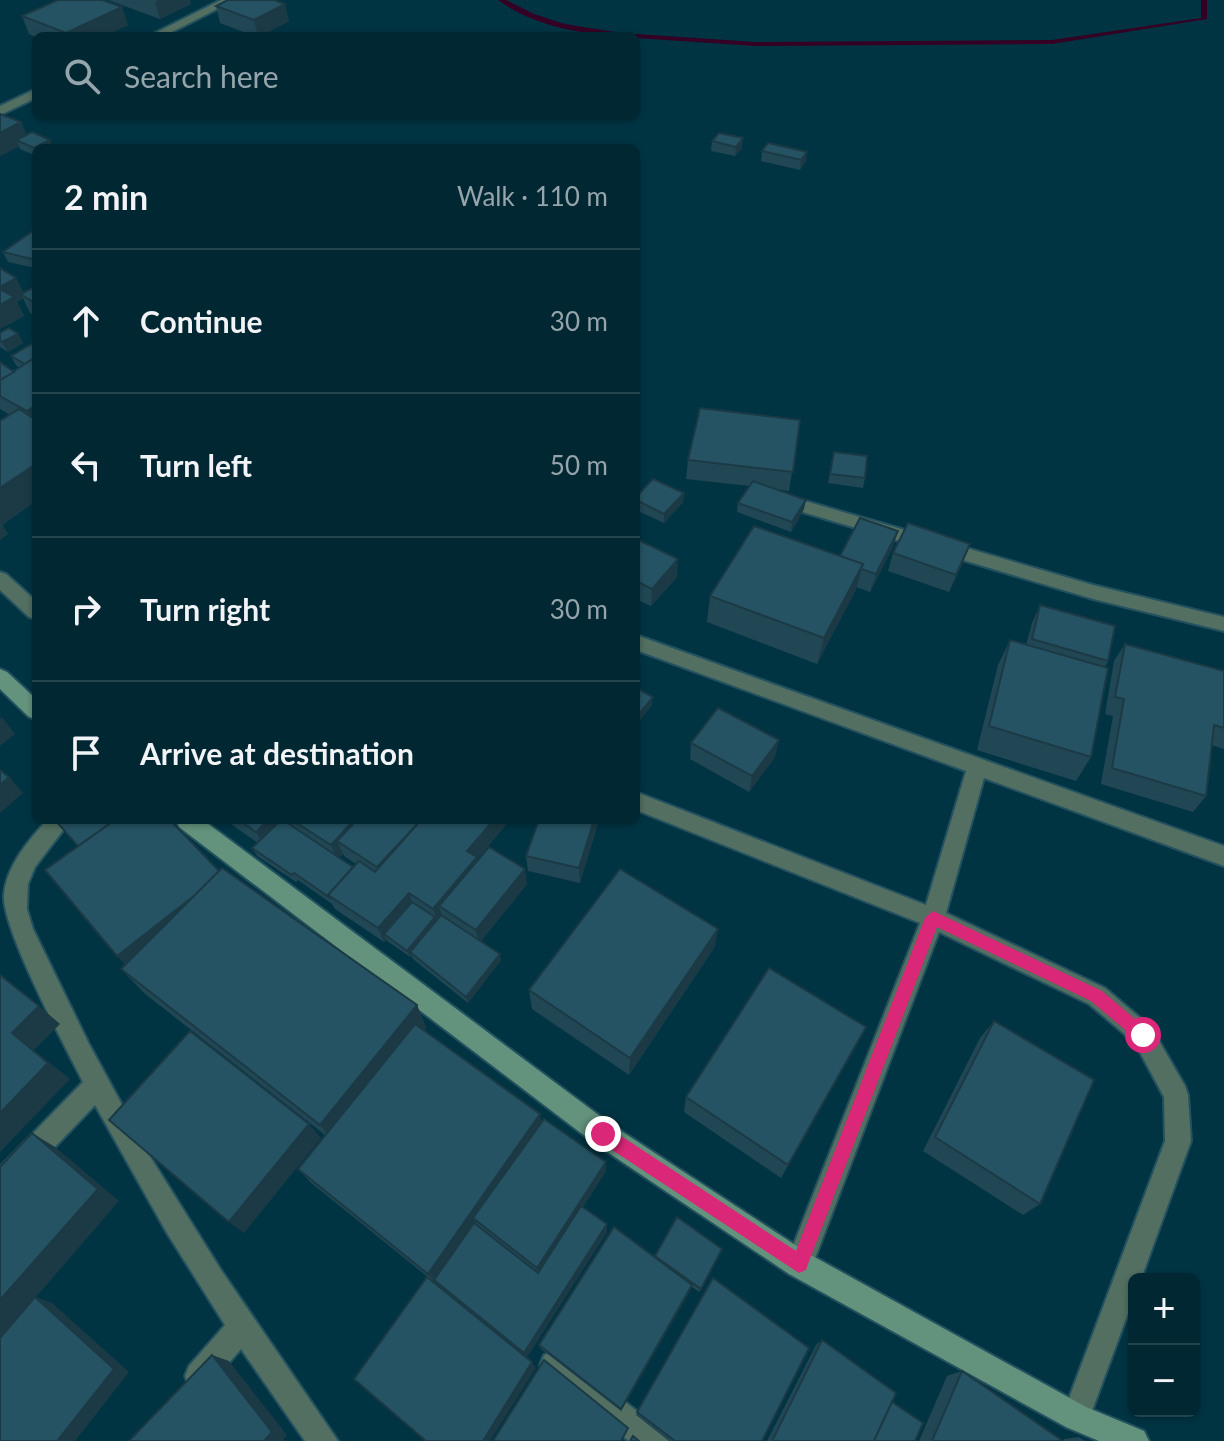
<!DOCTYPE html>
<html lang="en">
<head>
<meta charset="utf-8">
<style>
	:root { --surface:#012732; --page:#0f333e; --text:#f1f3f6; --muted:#96a5ac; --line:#23444d }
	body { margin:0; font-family:Lato,sans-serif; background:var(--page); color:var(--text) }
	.controls { position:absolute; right:24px; bottom:24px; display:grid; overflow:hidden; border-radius:12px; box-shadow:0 2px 6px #0004 }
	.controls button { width:72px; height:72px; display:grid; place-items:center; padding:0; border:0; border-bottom:2px solid var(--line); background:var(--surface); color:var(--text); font:40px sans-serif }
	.stop { position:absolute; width:24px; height:24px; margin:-18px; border:6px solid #db2777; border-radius:50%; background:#fff }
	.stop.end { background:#db2777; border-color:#fff; box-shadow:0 2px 8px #0008 }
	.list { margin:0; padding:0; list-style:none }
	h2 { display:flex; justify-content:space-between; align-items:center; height:104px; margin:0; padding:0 32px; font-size:34px }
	h2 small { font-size:26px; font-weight:400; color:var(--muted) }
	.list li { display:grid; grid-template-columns:52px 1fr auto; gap:24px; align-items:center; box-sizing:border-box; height:144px; padding:0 32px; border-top:2px solid var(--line) }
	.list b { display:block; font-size:30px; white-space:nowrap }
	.list em { font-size:26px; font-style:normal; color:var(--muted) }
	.icon { flex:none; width:44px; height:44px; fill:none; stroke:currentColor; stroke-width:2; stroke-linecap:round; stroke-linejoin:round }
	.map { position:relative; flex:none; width:1224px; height:1441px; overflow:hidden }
	.search { position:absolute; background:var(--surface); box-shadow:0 2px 6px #0004; left:32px; top:32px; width:608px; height:88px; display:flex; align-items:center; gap:20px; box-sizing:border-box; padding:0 28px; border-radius:12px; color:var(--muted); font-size:30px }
	.panel { position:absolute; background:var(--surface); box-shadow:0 2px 6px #0004; left:32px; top:144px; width:608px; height:680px; border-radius:12px }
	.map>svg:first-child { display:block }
</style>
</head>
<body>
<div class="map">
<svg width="1224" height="1441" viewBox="0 0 1224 1441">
	<rect width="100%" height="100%" fill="#013443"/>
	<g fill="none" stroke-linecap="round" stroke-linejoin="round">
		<path fill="#340124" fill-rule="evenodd" d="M498 0H506L534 14 565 24 633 35 636 34 755 42 1052 40 1201 18V0H1207V19L1052 44 755 46 636 38V36C589 36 536 28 498 0Z"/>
		<defs>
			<g id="street">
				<polygon points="221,0 235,0 164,36 149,36"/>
				<polygon points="36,89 36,98 0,115 0,106"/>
				<polygon points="795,498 1093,585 1224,617 1224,631 1093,599 789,508 786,504"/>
				<polygon points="0,572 6,574 36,601 36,619 29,617 0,590"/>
				<polygon points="636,635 1224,846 1224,866 984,778 946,913 1105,988 1151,1027 1185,1086 1188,1095 1191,1141 1141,1279 1134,1279 1134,1297 1086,1427 1076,1431 1066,1427 1062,1417 1165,1141 1164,1097 1135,1043 1089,1004 939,932 809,1274 799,1277 789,1274 786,1264 920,923 636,810 636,792 926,905 966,771 636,650"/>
				<path d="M47 820H71L35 867 28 884 27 909 33 929 89 1044 151 1158 221 1270 338 1441H305L241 1349 209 1386 199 1390 189 1386 185 1376 189 1366 225 1325 167 1233 95 1105 9 1195 0 1199V1167L83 1082C65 1046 1 928 4 894 7 865 28 841 47 820Z"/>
				<polygon points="554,1351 564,1355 663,1431 668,1441 629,1441 544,1375 540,1365 544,1355"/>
			</g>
			<g id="secondary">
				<polygon points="0,669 7,672 36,699 36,719 29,717 0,689"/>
				<polygon points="176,820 203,820 612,1125 809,1254 1086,1407 1144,1431 1149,1441 1099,1441 1066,1427 789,1274 594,1143 179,827"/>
			</g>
		</defs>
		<use href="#street" stroke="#23515f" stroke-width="4"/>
		<use href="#secondary" stroke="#23515f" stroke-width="4"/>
		<use href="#street" fill="#526f61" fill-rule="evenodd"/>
		<use href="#secondary" fill="#64937d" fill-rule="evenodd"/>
	</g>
	<g fill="#214755" fill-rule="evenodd">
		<polygon points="108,0 190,0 191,4 160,19"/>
		<polygon points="279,2 289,21 261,36 254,36 220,23 216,6"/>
		<polygon points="22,16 128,25 104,36 36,37 29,34"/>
		<polygon points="0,114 21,122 26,134 36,148 36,156 20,149 19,146 0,156"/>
		<polygon points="712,141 742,148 735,156 711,151"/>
		<polygon points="762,151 806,161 800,170 761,161"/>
		<polygon points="36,229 36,268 8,262 3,252"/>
		<polygon points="0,268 24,293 36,286 36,317 30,313 23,298 17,302 24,316 0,329"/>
		<polygon points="0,333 18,334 23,343 8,352 0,347"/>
		<polygon points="32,344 36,501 2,525 8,534 0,540 0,421 10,415 0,409 0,362 14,372 20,368 16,365 11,356"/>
		<polygon points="800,420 789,491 776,489 804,509 791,532 737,512 738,503 750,486 686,479 688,460"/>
		<polygon points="834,452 865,478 863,488 828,483"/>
		<polygon points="684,493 683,502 664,523 636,510 636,497"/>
		<polygon points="898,531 892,549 870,592 856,587 817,664 707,622 710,596 840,556"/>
		<polygon points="636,532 637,539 677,577 651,606 636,599"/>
		<polygon points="893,553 963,562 949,592 888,571"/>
		<polygon points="1040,605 1108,661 1105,667 1091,757 1076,781 977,750 998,665 1010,640 1026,645 1032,623"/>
		<polygon points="1125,644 1224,671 1224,749 1211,745 1206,796 1193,812 1101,784 1113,716 1105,714 1114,661"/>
		<polygon points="691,743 775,757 749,792 690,759"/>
		<path d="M225 820H510L478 858V860L527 884 481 941 501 960 468 1003 413 959 411 955 410 957 386 940 384 942 335 909 332 904 298 880 296 882 257 856 252 848 258 843ZM343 854 344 856 356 864 353 867 339 858Z"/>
		<polygon points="539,820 599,820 580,883 528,871 526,856"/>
		<polygon points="219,871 417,1005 426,1028 424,1031 542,1122 606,1162 606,1171 583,1207 607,1232 527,1357 310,1182 298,1169 325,1135 144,993 121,969"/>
		<polygon points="718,929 714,948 629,1075 532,1009 529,990"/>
		<polygon points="994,1021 1040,1204 1023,1215 923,1151 980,1038"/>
		<polygon points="866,1027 781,1178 684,1112 686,1097"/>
		<polygon points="722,1249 699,1292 692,1287 621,1411 541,1349 539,1345 654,1257"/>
		<polygon points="822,1340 892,1402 915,1441 767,1441 816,1345"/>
		<polygon points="962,1371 1063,1441 919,1441 947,1376"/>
		<polygon points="637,1412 762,1441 669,1441 636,1415"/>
		<polygon points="1079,1437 1085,1441 1064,1441 1064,1439"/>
	</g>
	<g fill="#1b3a45">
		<polygon points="159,0 190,0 191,4 160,19 155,2"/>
		<polygon points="285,4 289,21 261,36 258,36 254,20"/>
		<polygon points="122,7 128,25 104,36 67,36 66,33"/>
		<polygon points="21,122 29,141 16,140 19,146 0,156 0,133"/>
		<polygon points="743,138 742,148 735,156 736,147"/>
		<polygon points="50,140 53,148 36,148 36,151 34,148"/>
		<polygon points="807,152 806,161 800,170 801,160"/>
		<polygon points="16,278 26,297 21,294 23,298 17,302 24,316 0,329 0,287"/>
		<polygon points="18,334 23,343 8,352 2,342"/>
		<polygon points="36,405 36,428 27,411"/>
		<polygon points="36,464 36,501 0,526 0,488"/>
		<polygon points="684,493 683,502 664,523 664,514"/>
		<polygon points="806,500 804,509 791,532 792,522"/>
		<polygon points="2,525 8,534 0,540 0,527"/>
		<polygon points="898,531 892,549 870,592 876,574"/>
		<polygon points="970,544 963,562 949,592 956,575"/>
		<polygon points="678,559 677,577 651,606 652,589"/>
		<polygon points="863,564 856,590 817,664 824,638"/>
		<polygon points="653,697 652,705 636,726 636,718"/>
		<polygon points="2,717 15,734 0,746 0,719"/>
		<polygon points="779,740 775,757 749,792 752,776"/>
		<polygon points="9,777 23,793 0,813 0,785"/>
		<polygon points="268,820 282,820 264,847 256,832"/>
		<polygon points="354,820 374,820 337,841 343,854 337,860 331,845"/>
		<polygon points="494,820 510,820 478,858 481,872 439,906 442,917 438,923 433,909 467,851"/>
		<polygon points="594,820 599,820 580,883 579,868"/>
		<polygon points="525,869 527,884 479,944 476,930"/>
		<polygon points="222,874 135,975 117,956"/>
		<polygon points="409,893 414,907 384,934 386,940 384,942 378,928"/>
		<polygon points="435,917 437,924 410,952 411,955 410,957 407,951"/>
		<polygon points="718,929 714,948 629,1075 630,1058"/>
		<polygon points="500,954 501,960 468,1003 466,997"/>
		<polygon points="417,1005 426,1028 335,1143 320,1125"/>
		<polygon points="39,1006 60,1024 34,1050 70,1079 0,1152 0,1113 12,1033"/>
		<polygon points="540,1114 543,1129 473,1218 476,1224 436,1283 428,1274"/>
		<polygon points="309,1124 321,1138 244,1233 229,1222"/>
		<polygon points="32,1133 55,1147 119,1201 36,1297 52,1303 129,1372 75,1441 57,1441 0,1338 0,1300"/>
		<polygon points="606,1162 606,1171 539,1274 537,1268"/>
		<polygon points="607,1224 607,1232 527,1357 524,1353"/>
		<polygon points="692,1285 690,1291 621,1411 621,1409"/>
		<polygon points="212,1355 229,1361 287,1435 283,1440 289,1441 264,1441"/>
		<polygon points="532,1362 536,1368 490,1441 483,1441"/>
	</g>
	<g fill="#265363" stroke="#1b3a45" stroke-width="2">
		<polygon points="58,0 102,0 122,7 66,33 22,16"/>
		<polygon points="228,0 274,0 285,4 254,20 216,6"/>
		<polygon points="0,114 21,122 0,133"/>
		<polygon points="32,132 50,140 34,148 16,140"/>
		<polygon points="719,133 743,138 736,147 712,141"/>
		<polygon points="768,143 807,152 801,160 762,151"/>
		<polygon points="36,229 36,260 3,252"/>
		<polygon points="0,268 16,278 0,287"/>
		<polygon points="36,286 36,304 21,294"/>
		<polygon points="0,289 14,297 0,305"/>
		<polygon points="9,328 18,334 2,342 0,341 0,333"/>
		<polygon points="32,344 36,346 36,357 25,364 11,356"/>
		<polygon points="36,357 36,405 27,411 0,396 0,380"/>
		<polygon points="0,362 14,372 0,380"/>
		<polygon points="700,408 800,420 793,472 688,460"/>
		<polygon points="19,409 36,420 36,464 0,488 0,421"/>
		<polygon points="834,452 867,456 865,478 830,474"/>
		<polygon points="653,479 684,493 664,514 636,500 636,497"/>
		<polygon points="753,481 806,500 792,522 738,503"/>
		<polygon points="860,518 898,531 876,574 861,569 863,564 840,556"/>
		<polygon points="908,523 970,544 956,575 893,553"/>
		<polygon points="754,526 863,564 824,638 710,596"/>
		<polygon points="636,539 678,559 652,589 636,581"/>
		<polygon points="1040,605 1115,626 1108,661 1032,639"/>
		<polygon points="1010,640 1108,668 1091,757 989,726"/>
		<polygon points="1125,644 1224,671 1224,728 1214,725 1206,796 1112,768 1124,699 1115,697"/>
		<polygon points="636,688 653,697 636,718"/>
		<polygon points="718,708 779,740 752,776 691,743"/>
		<polygon points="0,770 9,777 0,785"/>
		<polygon points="55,820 115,820 78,846"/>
		<polygon points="115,820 170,820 219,871 195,895 117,956 45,870"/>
		<polygon points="239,820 268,820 256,832"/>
		<polygon points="281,820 283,820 353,867 328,895 329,897 294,873 292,875 252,848"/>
		<polygon points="292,820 354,820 331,845"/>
		<polygon points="357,820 421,820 377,867 337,841"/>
		<polygon points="421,820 494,820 467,851 477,857 433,909 409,893 378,928 328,895 359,861 375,872"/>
		<polygon points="539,820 594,820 579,868 526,856"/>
		<polygon points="489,847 525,869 476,930 439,906"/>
		<polygon points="222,868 417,1005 320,1125 121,969"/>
		<polygon points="620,869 718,929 630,1058 529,990"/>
		<polygon points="412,902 435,917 407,951 384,934"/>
		<polygon points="441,915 500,954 466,997 410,952"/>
		<polygon points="769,968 866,1027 788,1165 686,1097"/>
		<polygon points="0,975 39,1006 12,1033 48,1063 0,1113"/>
		<polygon points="994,1021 1094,1080 1040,1204 935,1137"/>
		<polygon points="415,1024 540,1114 428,1274 298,1169"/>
		<polygon points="190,1031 309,1124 229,1222 109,1120"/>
		<polygon points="544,1119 606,1162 537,1268 473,1218"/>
		<polygon points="32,1133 98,1189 0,1300 0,1167"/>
		<polygon points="581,1206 607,1224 524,1353 434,1280 474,1223 538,1273"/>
		<polygon points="677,1217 722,1249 701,1289 655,1256"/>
		<polygon points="614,1227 692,1285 621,1409 539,1345"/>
		<polygon points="427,1277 532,1362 483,1441 426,1441 354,1379"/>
		<polygon points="713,1278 809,1348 762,1441 675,1441 637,1412"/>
		<polygon points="35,1297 114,1369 57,1441 0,1441 0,1338"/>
		<polygon points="822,1340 896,1393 874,1441 772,1441"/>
		<polygon points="212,1355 272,1432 264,1441 129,1441"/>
		<polygon points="544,1360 628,1428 621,1441 493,1441"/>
		<polygon points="962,1371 1063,1441 932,1441"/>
		<polygon points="892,1402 923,1423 915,1441 874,1441"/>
		<polygon points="633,1436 639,1441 630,1441"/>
	</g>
	<polygon fill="#db2777" points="933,911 1102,991 1148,1030 1148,1040 1137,1040 1091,1001 937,927 808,1264 806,1270 799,1273 597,1140 595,1134 597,1128 603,1126 609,1128 796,1251 925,918"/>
</svg>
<div class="controls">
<button>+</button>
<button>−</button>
</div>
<div class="stop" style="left:1143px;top:1035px"></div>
<div class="stop end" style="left:603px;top:1134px"></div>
<div class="search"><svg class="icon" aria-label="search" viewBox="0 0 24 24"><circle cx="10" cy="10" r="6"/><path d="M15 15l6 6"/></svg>Search here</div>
<section class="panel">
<h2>2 min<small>Walk · 110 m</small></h2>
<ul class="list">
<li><svg class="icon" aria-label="ahead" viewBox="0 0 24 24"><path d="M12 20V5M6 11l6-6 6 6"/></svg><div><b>Continue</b></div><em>30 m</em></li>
<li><svg class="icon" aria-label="left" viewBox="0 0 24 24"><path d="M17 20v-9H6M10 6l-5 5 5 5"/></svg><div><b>Turn left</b></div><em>50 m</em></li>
<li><svg class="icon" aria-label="right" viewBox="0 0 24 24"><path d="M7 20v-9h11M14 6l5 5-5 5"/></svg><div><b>Turn right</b></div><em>30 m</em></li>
<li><svg class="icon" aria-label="arrive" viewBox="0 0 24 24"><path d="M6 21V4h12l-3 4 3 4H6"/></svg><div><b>Arrive at destination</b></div></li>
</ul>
</section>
</div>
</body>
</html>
